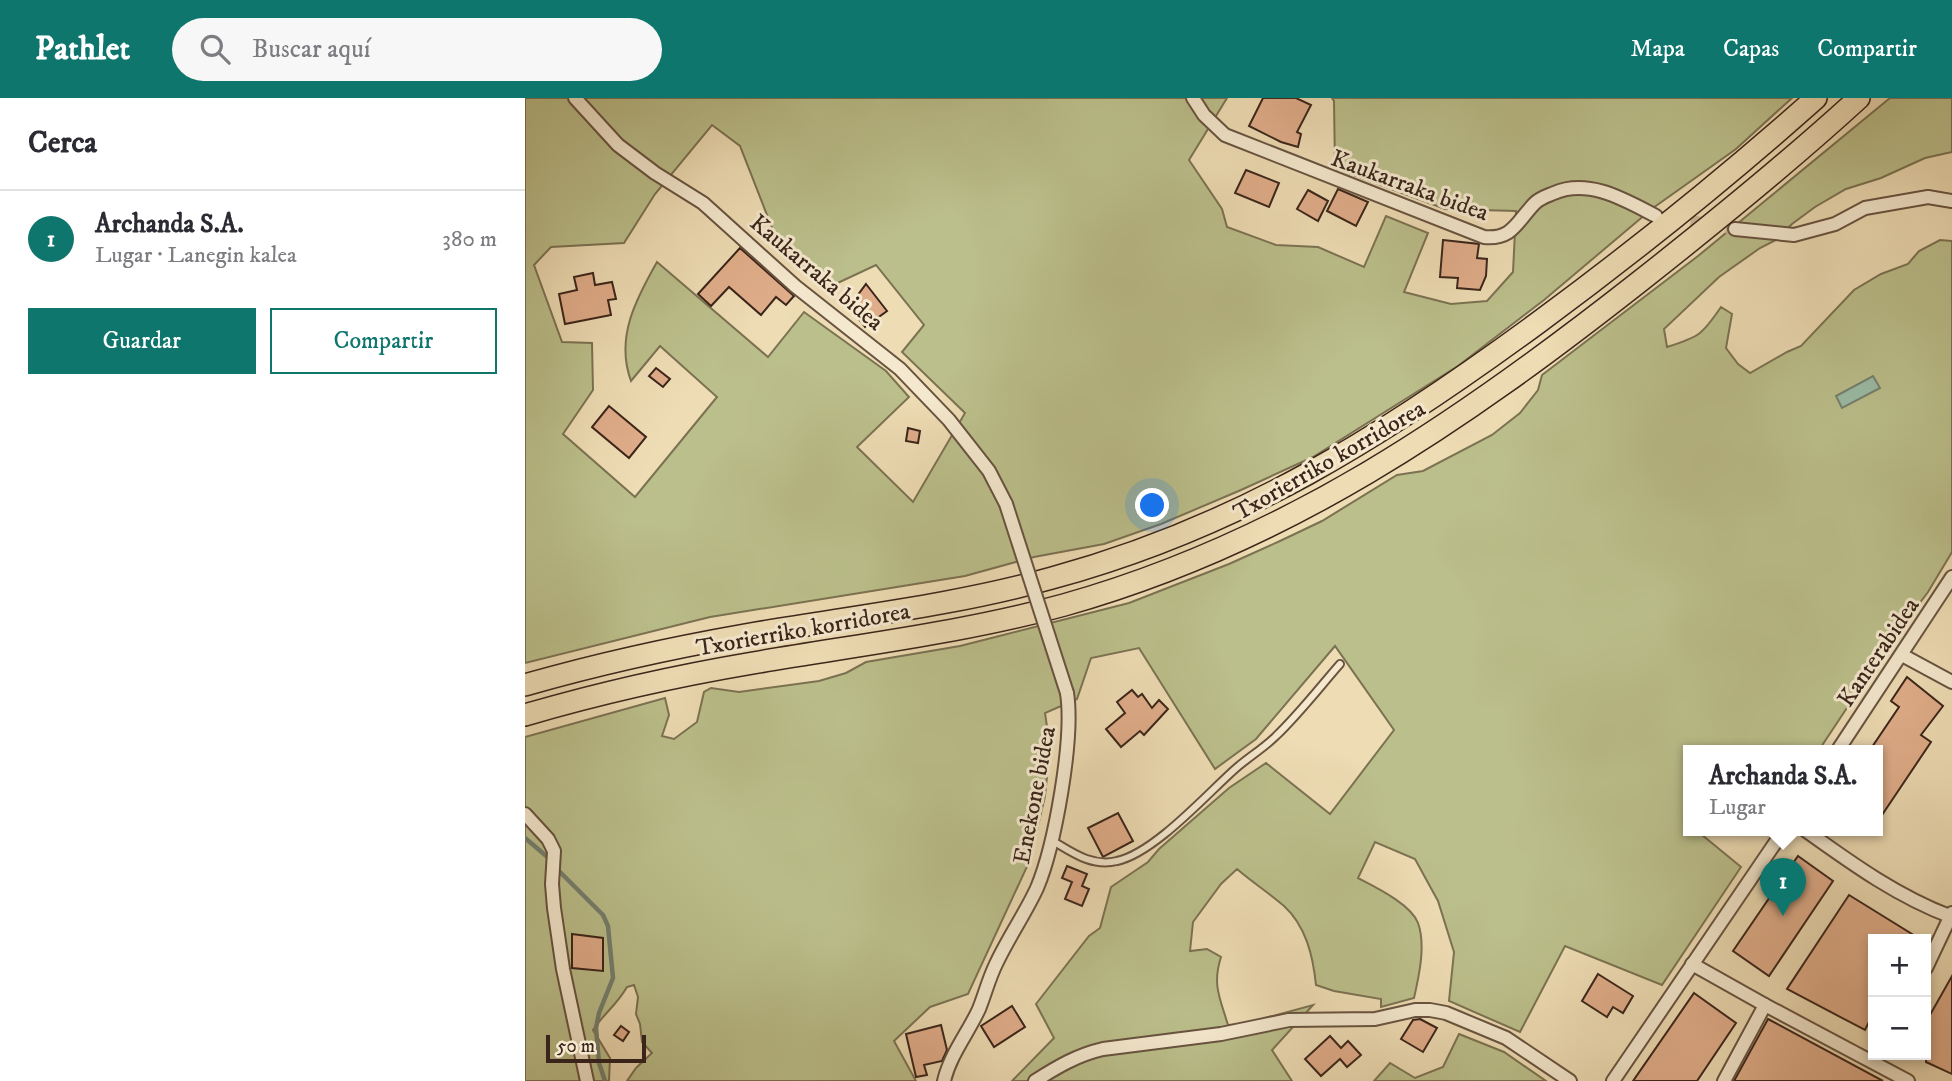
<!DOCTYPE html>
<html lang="es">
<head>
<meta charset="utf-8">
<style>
	:root { --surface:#fff; --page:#f7f7f7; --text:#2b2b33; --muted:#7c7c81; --line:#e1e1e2; --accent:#0f766e }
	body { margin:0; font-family:"IM FELL DW Pica",serif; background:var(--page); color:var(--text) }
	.controls { position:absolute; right:21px; bottom:21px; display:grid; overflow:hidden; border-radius:0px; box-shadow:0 4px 10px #0003 }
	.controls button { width:63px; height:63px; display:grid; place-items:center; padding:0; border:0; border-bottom:2px solid var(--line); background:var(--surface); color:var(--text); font:35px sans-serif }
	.scale { position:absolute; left:21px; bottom:18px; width:100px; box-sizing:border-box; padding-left:7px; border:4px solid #3b251a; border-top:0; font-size:19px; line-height:24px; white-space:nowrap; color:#3b251a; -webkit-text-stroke:5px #f4e8ce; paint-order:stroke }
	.you { position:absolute; left:628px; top:408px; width:24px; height:24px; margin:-18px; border:5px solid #fff; border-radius:50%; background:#1a73e8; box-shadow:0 0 0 10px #1a73e833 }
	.badge { display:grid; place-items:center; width:46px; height:46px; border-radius:50%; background:var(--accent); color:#fff; font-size:23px; font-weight:700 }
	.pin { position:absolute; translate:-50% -58px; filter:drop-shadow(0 2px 4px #0008) }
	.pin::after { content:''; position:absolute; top:37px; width:24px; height:21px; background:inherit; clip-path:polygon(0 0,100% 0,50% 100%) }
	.popup { position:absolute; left:1158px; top:647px; width:200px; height:91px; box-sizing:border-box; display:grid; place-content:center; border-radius:0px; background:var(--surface); filter:drop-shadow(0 2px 5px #0005); font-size:23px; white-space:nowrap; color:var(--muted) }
	.popup b { font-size:26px; color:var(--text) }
	.popup::after { content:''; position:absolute; left:50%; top:100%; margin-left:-14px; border:14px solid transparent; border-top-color:var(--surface) }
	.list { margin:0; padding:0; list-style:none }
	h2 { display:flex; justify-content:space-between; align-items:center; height:91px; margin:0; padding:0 28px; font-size:30px }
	h2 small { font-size:23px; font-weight:400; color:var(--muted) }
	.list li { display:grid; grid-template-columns:46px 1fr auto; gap:21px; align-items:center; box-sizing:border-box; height:98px; padding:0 28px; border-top:2px solid var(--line) }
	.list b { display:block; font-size:26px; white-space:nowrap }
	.list p { margin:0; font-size:23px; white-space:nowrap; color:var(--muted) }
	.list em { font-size:23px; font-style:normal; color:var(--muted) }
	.actions { display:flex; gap:14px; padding:21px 28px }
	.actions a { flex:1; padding:16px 0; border:2px solid var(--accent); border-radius:0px; text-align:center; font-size:24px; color:var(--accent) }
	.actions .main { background:var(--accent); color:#fff }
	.icon { flex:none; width:38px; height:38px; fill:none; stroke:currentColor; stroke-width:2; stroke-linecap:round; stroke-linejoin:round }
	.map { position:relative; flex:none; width:1427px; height:983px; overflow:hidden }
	header { display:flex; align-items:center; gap:42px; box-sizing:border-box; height:98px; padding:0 35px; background:var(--accent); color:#fff }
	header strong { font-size:33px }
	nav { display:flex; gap:38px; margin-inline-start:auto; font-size:24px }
	.search { width:490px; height:63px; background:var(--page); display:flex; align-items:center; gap:18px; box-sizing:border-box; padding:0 24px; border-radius:38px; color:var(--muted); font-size:26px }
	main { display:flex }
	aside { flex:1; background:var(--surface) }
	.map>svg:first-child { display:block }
</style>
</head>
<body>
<header>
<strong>Pathlet</strong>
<div class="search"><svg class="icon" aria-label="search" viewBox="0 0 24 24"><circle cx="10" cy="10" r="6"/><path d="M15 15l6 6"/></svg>Buscar aquí</div>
<nav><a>Mapa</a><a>Capas</a><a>Compartir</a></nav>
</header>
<main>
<aside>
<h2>Cerca<small></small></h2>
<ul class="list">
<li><span class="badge">1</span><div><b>Archanda S.A.</b><p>Lugar · Lanegin kalea</p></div><em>380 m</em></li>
</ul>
<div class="actions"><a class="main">Guardar</a><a>Compartir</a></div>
</aside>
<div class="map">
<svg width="1427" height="983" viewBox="0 0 1427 983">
	<rect width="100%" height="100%" fill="#eedcb4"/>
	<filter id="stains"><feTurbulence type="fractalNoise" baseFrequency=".00286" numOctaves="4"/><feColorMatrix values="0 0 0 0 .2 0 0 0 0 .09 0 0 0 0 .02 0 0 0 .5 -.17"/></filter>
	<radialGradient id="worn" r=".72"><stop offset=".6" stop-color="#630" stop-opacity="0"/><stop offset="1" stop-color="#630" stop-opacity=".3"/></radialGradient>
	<g fill="#bbbf8b" stroke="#7b7252" stroke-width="2" fill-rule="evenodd">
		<path d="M0 0H702L664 62 697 111 702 129 751 147 793 149 839 169 861 118 903 135 879 194 926 206 962 203 988 174 991 113 920 111 810 70 809 3 807 0H1267L1211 51 1128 110 1019 202 933 268 788 359 716 392 636 426 579 446 509 459 440 478 185 519 0 565ZM187 27 215 48 251 140 302 190 351 167 399 227 377 254 440 315 388 404 332 349 384 299 361 273 279 214 243 259 132 164C111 201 90 240 106 283L135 248 192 299 110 399 38 336 68 292 67 245 37 244 9 167 26 149 99 145 130 96Z"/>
		<path d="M1365 0H1427V54L1400 60 1356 80 1321 91 1290 109 1267 126 1251 142 1235 150 1194 179 1139 231 1142 249C1174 239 1177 237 1196 209L1207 216 1201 250 1213 266 1225 275 1262 254 1276 248 1329 192 1356 176 1383 166 1394 153 1415 142 1427 143V454L1403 494 1367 542 1294 652H1164L1163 718 1159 723 1163 726 1164 732H1171L1216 769 1137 887 1040 848 995 934 924 903 929 854 913 803 890 761 850 744 833 780C850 789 886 806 893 825 901 847 894 878 889 900L856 909V901L809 893 791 887C788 858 781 828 759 808 744 795 727 784 712 771L696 786 668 824 665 853 682 851 696 859C687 887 695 900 703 927L718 926 788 907 747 952 767 983H487L529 940 511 906 564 838 575 830 586 789 623 764 634 751 704 690 741 665 805 716 869 632 810 548 731 641 690 671 614 550 566 560 552 601 520 615 525 649 520 698 505 762 443 896 405 909 369 943 391 983H102L111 970 127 955 117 944 115 926 111 916 113 899 109 887 102 889C91 908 80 914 68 932L85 960 84 983H0V639L140 600 144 617 137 638 149 641 172 624 179 594 186 590 214 594 294 583 321 575 341 564 435 548 604 505 704 466 755 443 797 423 872 377 898 373 967 337 995 315 1013 292 1017 277 1173 158Z"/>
		<polygon points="934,936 979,954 1021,983 849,983 865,965 890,980 918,969"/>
	</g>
	<polygon fill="#9bbca7" stroke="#75806f" stroke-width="2" points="1348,278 1355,290 1317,310 1311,298"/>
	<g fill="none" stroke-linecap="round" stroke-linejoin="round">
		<g stroke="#75806f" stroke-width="4.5">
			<polyline points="0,740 26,762"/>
			<polyline points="31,770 78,817 83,828 88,880 74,915 71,930 74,965 80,983"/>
		</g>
	</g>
	<g fill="#e0ad8a" stroke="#3b251a" stroke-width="2">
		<polygon points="738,0 771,0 786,7 772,34 776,36 773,49 756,44 724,28"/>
		<polygon points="721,72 754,85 744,109 710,95"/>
		<polygon points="813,91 843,104 831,128 802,113"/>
		<polygon points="783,92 803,103 793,123 772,111"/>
		<polygon points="918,142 954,146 952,160 962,161 961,178 955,192 932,190 933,180 915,179"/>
		<polygon points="215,150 269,198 261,207 251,199 236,217 204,189 186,208 173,196"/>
		<polygon points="68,175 70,187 87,184 91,201 83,202 86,217 40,226 34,196 52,192 49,179"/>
		<polygon points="341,186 362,213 340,229 324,209"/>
		<polygon points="131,270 145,281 138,289 124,278"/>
		<polygon points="84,308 121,339 104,360 67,329"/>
		<polygon points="383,330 395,333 393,345 381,343"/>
		<polygon points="1382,579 1418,608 1396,637 1406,644 1353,723 1353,652 1345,652 1374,609 1366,603"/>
		<polygon points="607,592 613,599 617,596 627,610 634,602 643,611 619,637 615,633 596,649 581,631 600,615 592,604"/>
		<polygon points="593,715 608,743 578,759 563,730"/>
		<polygon points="1273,758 1308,783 1244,878 1208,853"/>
		<polygon points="542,768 562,776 557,788 564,791 557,808 540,801 547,784 537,780"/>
		<polygon points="1324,797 1395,841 1348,841 1348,916 1340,932 1262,891"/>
		<polygon points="47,836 78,840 78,873 47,870"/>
		<polygon points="1073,876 1108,898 1098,915 1088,909 1082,919 1057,903"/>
		<polygon points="1427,878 1427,976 1401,964 1401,924"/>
		<polygon points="1169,895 1211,925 1172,983 1108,983"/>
		<polygon points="487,908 500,929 469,949 456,928"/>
		<polygon points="895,921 912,930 898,954 876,941 888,922"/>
		<polygon points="1243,921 1358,983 1209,983"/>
		<polygon points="416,927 422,952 417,963 399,967 402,977 391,979 381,936"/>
		<polygon points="96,928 104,934 98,943 89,937"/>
		<polygon points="805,938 816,950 823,943 836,957 822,969 815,961 796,978 780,961"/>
	</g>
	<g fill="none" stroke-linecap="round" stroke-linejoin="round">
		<polyline stroke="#cab795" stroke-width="12" stroke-dasharray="12 6" stroke-linecap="butt" points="1148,120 1210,131"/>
		<defs>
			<path id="service" d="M528 743C548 755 567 769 592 763 629 755 680 698 709 672 722 660 738 651 751 638 774 616 794 590 815 566"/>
			<g id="minor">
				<polyline points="50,0 93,47 130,75 178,105 270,188 375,271 424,322 464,373 481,406"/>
				<path d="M668 0 679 17 700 37 959 139C988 142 992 123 1010 105 1015 100 1022 98 1029 95 1064 80 1100 102 1131 118"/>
				<polyline points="1210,131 1269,137 1310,126 1340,110 1403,99 1427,103"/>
				<polyline points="1377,557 1427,584"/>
				<polyline points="1313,652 1427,479"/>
				<polyline points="0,716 23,741 29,753 27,786 29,810 38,871 62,983"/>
				<path d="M1280 732C1326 765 1373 799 1427 819"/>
				<polyline points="1167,866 1240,907 1383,983"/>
				<polyline points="1401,870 1427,815"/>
				<path d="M419 983C425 957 443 935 454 911 460 896 464 880 471 866 483 840 500 816 512 790 530 747 549 641 542 595"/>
				<path d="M510 983C532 969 552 957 578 951L696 936 764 922 850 921 890 912H905L921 915 981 940 1045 983"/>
				<polyline points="1088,983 1259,732"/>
				<polyline points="1199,983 1240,907"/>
			</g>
			<g id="motorway">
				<path d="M0 587C73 566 146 550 220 537 323 519 427 508 527 480 715 429 859 338 1014 224 1109 154 1202 79 1291 0"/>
				<path d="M0 617C75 595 151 578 228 565 332 547 437 535 539 507 760 445 936 324 1114 184 1189 125 1263 65 1334 0"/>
			</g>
		</defs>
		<use href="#service" stroke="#685340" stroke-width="10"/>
		<use href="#minor" stroke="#685340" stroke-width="16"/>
		<use href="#motorway" stroke="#3b251a" stroke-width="24"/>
		<use href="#service" stroke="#f4e8ce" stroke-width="6"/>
		<use href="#minor" stroke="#f4e8ce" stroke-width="12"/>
		<use href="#motorway" stroke="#eedcb4" stroke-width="21"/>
		<defs>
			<polyline id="minor-bridge" points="481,406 542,595"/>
		</defs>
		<use href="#minor-bridge" stroke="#685340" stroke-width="16" stroke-linecap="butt"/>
		<use href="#minor-bridge" stroke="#f4e8ce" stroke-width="12"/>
	</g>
	<g text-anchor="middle" stroke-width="6" stroke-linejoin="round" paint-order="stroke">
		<g font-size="24" fill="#3b251a" stroke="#f4e8ce">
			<text transform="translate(885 87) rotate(20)" y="8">Kaukarraka bidea</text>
			<text transform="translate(292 174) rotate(40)" y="8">Kaukarraka bidea</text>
			<text transform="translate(804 362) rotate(-30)" y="8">Txorierriko korridorea</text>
			<text transform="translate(278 531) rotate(-10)" y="8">Txorierriko korridorea</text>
			<text transform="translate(1353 554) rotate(-56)" y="8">Kanterabidea</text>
			<text transform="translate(509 697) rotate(-79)" y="8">Enekone bidea</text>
		</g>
	</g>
	<rect width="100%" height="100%" filter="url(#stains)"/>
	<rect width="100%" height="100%" fill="url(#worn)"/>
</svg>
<div class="controls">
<button>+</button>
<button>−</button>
</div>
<div class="scale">50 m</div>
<div class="you"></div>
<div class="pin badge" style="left:1258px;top:818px">1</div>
<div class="popup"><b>Archanda S.A.</b>Lugar</div>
</div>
</main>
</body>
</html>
